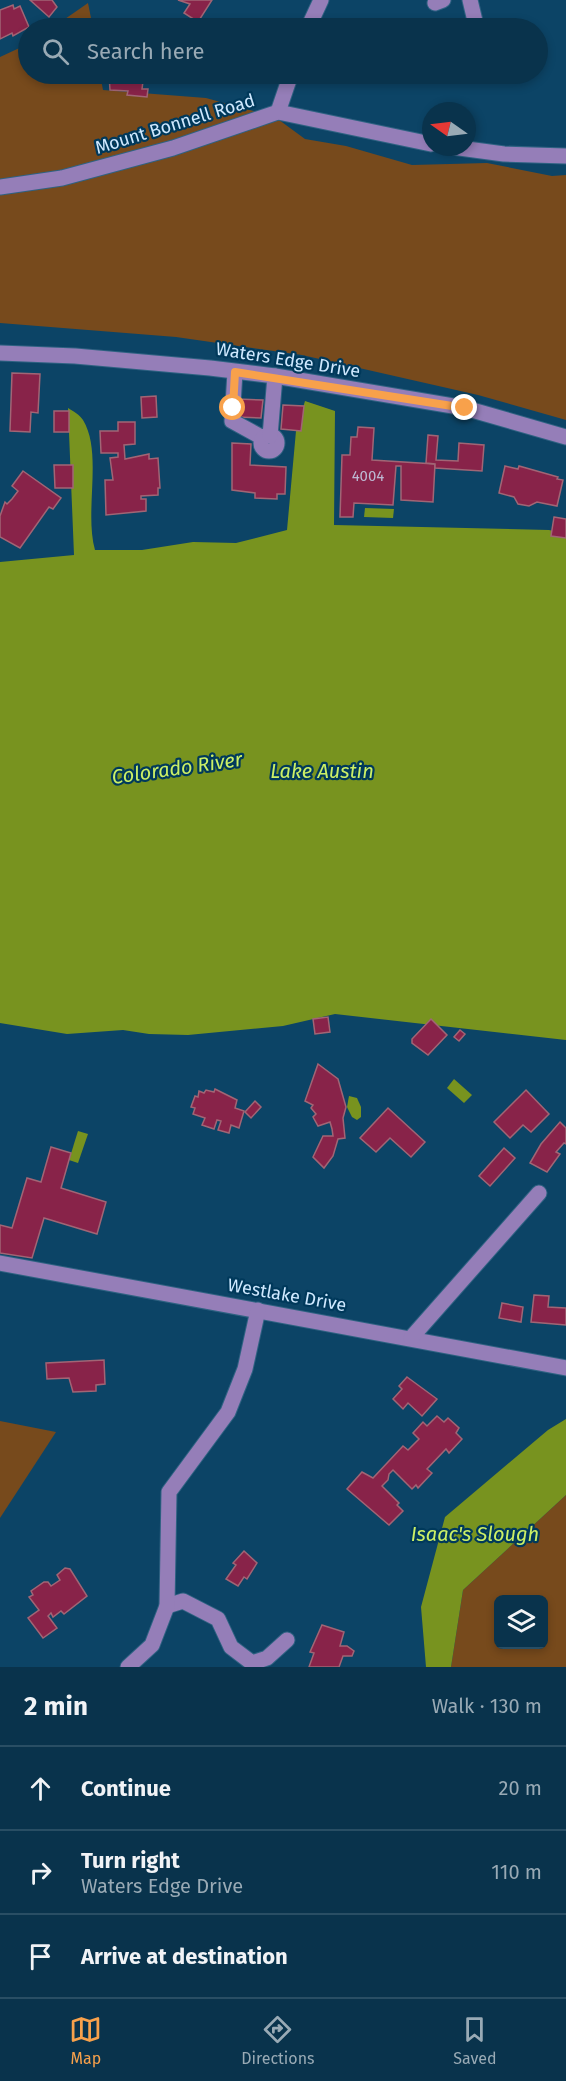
<!DOCTYPE html>
<html lang="en">
<head>
<meta charset="utf-8">
<style>
	:root { --surface:#09334c; --page:#123b53; --text:#f1f3f6; --muted:#99aab5; --line:#294e64; --accent:#f8a14b }
	body { margin:0; font-family:"Fira Sans",sans-serif; background:var(--page); color:var(--text) }
	.controls { position:absolute; right:18px; bottom:18px; display:grid; overflow:hidden; border-radius:9px; box-shadow:0 3px 9px #0003 }
	.controls button { width:54px; height:54px; display:grid; place-items:center; padding:0; border:0; border-bottom:2px solid var(--line); background:var(--surface); color:var(--text); font:30px sans-serif }
	.compass { position:absolute; left:422px; top:102px; width:54px; height:54px; border-radius:50%; background:var(--surface); box-shadow:0 3px 9px #0003; rotate:284deg }
	.stop { position:absolute; width:18px; height:18px; margin:-14px; border:4px solid #f8a14b; border-radius:50%; background:#fff }
	.stop.end { background:#f8a14b; border-color:#fff; box-shadow:0 2px 6px #0008 }
	.list { margin:0; padding:0; list-style:none }
	h2 { display:flex; justify-content:space-between; align-items:center; height:78px; margin:0; padding:0 24px; font-size:26px }
	h2 small { font-size:20px; font-weight:400; color:var(--muted) }
	.list li { display:grid; grid-template-columns:39px 1fr auto; gap:18px; align-items:center; box-sizing:border-box; height:84px; padding:0 24px; border-top:2px solid var(--line) }
	.list b { display:block; font-size:22px; white-space:nowrap }
	.list p { margin:0; font-size:20px; white-space:nowrap; color:var(--muted) }
	.list em { font-size:20px; font-style:normal; color:var(--muted) }
	.icon { flex:none; width:33px; height:33px; fill:none; stroke:currentColor; stroke-width:2; stroke-linecap:round; stroke-linejoin:round }
	.map { position:relative; flex:none; width:566px; height:1667px; overflow:hidden }
	.search { position:absolute; background:var(--surface); box-shadow:0 3px 9px #0003; left:18px; right:18px; top:18px; height:66px; display:flex; align-items:center; gap:15px; box-sizing:border-box; padding:0 21px; border-radius:33px; color:var(--muted); font-size:22px }
	.sheet { height:330px; background:var(--surface) }
	nav { display:flex; justify-content:space-around; align-items:center; box-sizing:border-box; height:84px; border-top:2px solid var(--line); background:var(--surface); font-size:16px; color:var(--muted) }
	nav a { display:grid; justify-items:center; gap:3px }
	nav .on { color:var(--accent) }
	.map>svg:first-child { display:block }
</style>
</head>
<body>
<div class="map">
<svg width="566" height="1667" viewBox="0 0 566 1667">
	<rect width="100%" height="100%" fill="#0c4466"/>
	<g fill="#774a1c" fill-rule="evenodd">
		<polygon points="88,3 93,28 52,28"/>
		<polygon points="28,44 28,74 100,74 103,90 206,98 275,117 305,139 346,146 412,165 487,163 552,176 566,175 566,420 478,395 302,355 176,337 0,323 0,57"/>
		<polygon points="0,1421 56,1432 0,1518"/>
		<path d="M566 1495V1667H451L463 1590ZM498 1600H544V1644H498Z"/>
	</g>
	<g fill="#78931f">
		<path d="M305 401 335 411 334 525 549 530 566 534V1040L335 1014 283 1026 188 1035 149 1034 123 1030 67 1034 0 1023V562L74 555 68 408C73 411 80 415 83 420 103 453 84 511 95 550H142L193 542 236 543 287 530 296 431Z"/>
		<polygon points="365,508 394,509 393,518 364,517"/>
		<polygon points="454,1079 472,1095 464,1103 447,1088"/>
		<polygon points="349,1096 357,1098 361,1107 361,1117 357,1120 352,1117 347,1107"/>
		<polygon points="78,1131 88,1134 78,1163 69,1160"/>
		<polygon points="566,1419 566,1495 463,1590 451,1667 426,1667 421,1607 445,1517 548,1430"/>
	</g>
	<g fill="#882349" stroke="#a16575" stroke-width="1.5">
		<polygon points="30,0 52,0 57,7 49,17"/>
		<polygon points="178,0 212,0 198,22 184,13 190,4"/>
		<polygon points="13,5 14,9 20,6 29,27 13,36 12,33 0,39 0,10"/>
		<polygon points="109,74 144,74 142,89 148,89 147,97 127,95 128,91 110,90"/>
		<polygon points="12,373 40,374 38,413 31,412 30,432 10,431"/>
		<polygon points="156,396 157,417 142,418 141,397"/>
		<polygon points="238,399 263,400 261,418 237,417"/>
		<polygon points="283,405 304,406 301,431 281,429"/>
		<rect x="54" y="411" width="15" height="21"/>
		<polygon points="118,422 135,422 135,444 124,445 125,459 149,454 149,459 158,458 160,488 158,488 158,495 141,496 141,499 146,499 146,511 106,515 105,480 113,480 110,458 118,457 118,453 101,453 100,431 118,431"/>
		<polygon points="358,427 374,428 372,460 435,464 433,502 401,500 401,466 396,466 393,505 354,503 353,517 340,517 342,455 350,455 351,437 357,437"/>
		<polygon points="428,435 438,436 436,460 458,461 459,443 484,445 482,471 435,468 435,464 426,463"/>
		<polygon points="232,443 251,444 250,465 286,467 285,494 277,494 277,499 255,498 255,493 232,490"/>
		<polygon points="54,465 73,465 73,488 55,488"/>
		<polygon points="505,466 518,469 519,466 558,477 557,479 563,480 557,506 537,502 529,506 518,504 514,497 499,493"/>
		<polygon points="23,471 61,498 53,509 49,507 20,548 0,537 0,516 5,502 7,504 12,499 18,491 12,486"/>
		<polygon points="554,517 566,519 566,538 551,536"/>
		<polygon points="328,1017 330,1032 315,1034 313,1019"/>
		<polygon points="431,1019 447,1035 428,1055 412,1043 412,1039"/>
		<polygon points="460,1030 465,1034 459,1041 454,1037"/>
		<polygon points="318,1064 338,1079 346,1107 343,1118 345,1138 338,1139 333,1156 324,1168 313,1157 323,1136 333,1136 332,1129 330,1122 318,1126 313,1117 316,1114 311,1108 313,1105 305,1101"/>
		<polygon points="215,1089 237,1100 235,1108 244,1111 239,1128 231,1125 229,1133 218,1130 221,1121 217,1120 214,1129 202,1125 205,1118 193,1114 195,1108 191,1107 195,1096 198,1097 199,1091 204,1093 206,1090 214,1092"/>
		<polygon points="526,1090 549,1114 531,1132 523,1125 510,1138 494,1122"/>
		<polygon points="255,1101 261,1107 251,1118 245,1112"/>
		<polygon points="388,1108 425,1142 411,1157 390,1138 376,1152 360,1138"/>
		<polygon points="560,1122 566,1128 566,1144 564,1143 556,1152 560,1154 547,1172 530,1163 541,1144"/>
		<polygon points="51,1147 71,1153 61,1188 106,1202 97,1234 44,1218 32,1258 0,1253 0,1225 12,1228 27,1178 41,1182"/>
		<polygon points="504,1148 515,1158 490,1186 479,1176"/>
		<polygon points="534,1295 549,1296 548,1307 566,1308 566,1325 531,1322"/>
		<polygon points="502,1303 523,1307 521,1322 499,1318"/>
		<polygon points="104,1360 105,1384 96,1385 96,1391 73,1392 69,1378 47,1379 46,1363"/>
		<polygon points="407,1377 437,1399 422,1416 408,1403 403,1409 393,1399 402,1389 399,1386"/>
		<polygon points="437,1416 444,1422 448,1418 459,1428 456,1433 462,1439 449,1453 446,1449 427,1469 432,1473 418,1488 416,1485 412,1489 393,1470 389,1474 388,1480 382,1486 399,1503 397,1505 403,1511 389,1525 347,1489 362,1472 373,1478 403,1446 408,1450 419,1439 413,1433 423,1422 427,1426"/>
		<polygon points="244,1551 257,1563 247,1579 244,1577 238,1586 226,1579 236,1565 233,1563"/>
		<polygon points="65,1568 70,1569 87,1596 64,1614 61,1611 53,1617 51,1613 48,1616 57,1628 43,1638 28,1618 39,1610 29,1597 33,1595 31,1591 44,1582 48,1582 51,1586 60,1580 57,1575"/>
		<polygon points="322,1625 344,1632 340,1646 347,1646 354,1651 352,1656 343,1656 339,1667 309,1667 314,1653 310,1652"/>
	</g>
	<g fill="none" stroke-linecap="round" stroke-linejoin="round">
		<defs>
			<g id="minor">
				<polyline points="470,0 475,21"/>
				<polyline points="435,3 443,0"/>
				<polyline points="308,28 321,0"/>
				<polyline points="278,112 291,74"/>
				<polyline points="452,147 504,154 566,156"/>
				<polyline points="0,187 62,178 173,148 278,112 431,144"/>
				<polyline points="0,353 75,356 210,368 275,376 465,408 566,437"/>
				<polyline points="235,372 232,421 263,438"/>
				<circle cx="269" cy="443" r="8"/>
				<polyline points="270,436 275,376"/>
				<polyline points="0,1263 566,1368"/>
				<polyline points="411,1338 539,1193"/>
				<polyline points="167,1606 183,1601 218,1619 231,1647 252,1663 267,1658 287,1640"/>
				<polyline points="128,1667 152,1645 167,1606 169,1492 228,1412 245,1369 258,1310"/>
			</g>
		</defs>
		<use href="#minor" stroke="#2f6282" stroke-width="17"/>
		<use href="#minor" stroke="#957eb8" stroke-width="15"/>
	</g>
	<g fill="none" stroke-linecap="round" stroke-linejoin="round">
		<polyline stroke="#f8a14b" stroke-width="8" points="233,408 235,372 465,408"/>
	</g>
	<g text-anchor="middle" stroke-width="4.5" stroke-linejoin="round" paint-order="stroke">
		<g font-size="15" fill="#bdb8d2">
			<text x="368" y="481">4004</text>
		</g>
		<g font-size="18" fill="#cfe9ff" stroke="#00395b">
			<text transform="translate(175 124) rotate(-17)" y="6">Mount Bonnell Road</text>
			<text transform="translate(288 360) rotate(9)" y="6">Waters Edge Drive</text>
			<text transform="translate(287 1295) rotate(10)" y="6">Westlake Drive</text>
		</g>
		<g font-size="20" font-style="italic" fill="#ccf066" stroke="#00395b">
			<text transform="translate(177 768) rotate(-8)" y="7">Colorado River</text>
			<text x="322" y="778">Lake Austin</text>
			<text x="475" y="1541">Isaac's Slough</text>
		</g>
	</g>
</svg>
<div class="controls">
<button><svg class="icon" aria-label="layers" viewBox="0 0 24 24"><path d="M12 4l9 5-9 5-9-5zM3 14l9 5 9-5"/></svg></button>
</div>
<svg class="compass" viewBox="-18 -18 36 36"><path d="M0-13l5 13h-10z" fill="#e53935"/><path d="M0 13l5-13h-10z" fill="#99aab5"/></svg>
<div class="stop" style="left:233px;top:408px"></div>
<div class="stop end" style="left:465px;top:408px"></div>
<div class="search"><svg class="icon" aria-label="search" viewBox="0 0 24 24"><circle cx="10" cy="10" r="6"/><path d="M15 15l6 6"/></svg>Search here</div>
</div>
<section class="sheet">
<h2>2 min<small>Walk · 130 m</small></h2>
<ul class="list">
<li><svg class="icon" aria-label="ahead" viewBox="0 0 24 24"><path d="M12 20V5M6 11l6-6 6 6"/></svg><div><b>Continue</b></div><em>20 m</em></li>
<li><svg class="icon" aria-label="right" viewBox="0 0 24 24"><path d="M7 20v-9h11M14 6l5 5-5 5"/></svg><div><b>Turn right</b><p>Waters Edge Drive</p></div><em>110 m</em></li>
<li><svg class="icon" aria-label="arrive" viewBox="0 0 24 24"><path d="M6 21V4h12l-3 4 3 4H6"/></svg><div><b>Arrive at destination</b></div></li>
</ul>
</section>
<nav>
<a class="on"><svg class="icon" aria-label="map" viewBox="0 0 24 24"><path d="M3 6l6-2 6 2 6-2v14l-6 2-6-2-6 2zM9 4v14M15 6v14"/></svg>Map</a>
<a><svg class="icon" aria-label="directions" viewBox="0 0 24 24"><path d="M12 3l9 9-9 9-9-9zM9 14v-3h6M13 9l2 2-2 2"/></svg>Directions</a>
<a><svg class="icon" aria-label="saved" viewBox="0 0 24 24"><path d="M7 4h10v16l-5-4-5 4z"/></svg>Saved</a>
</nav>
</body>
</html>
